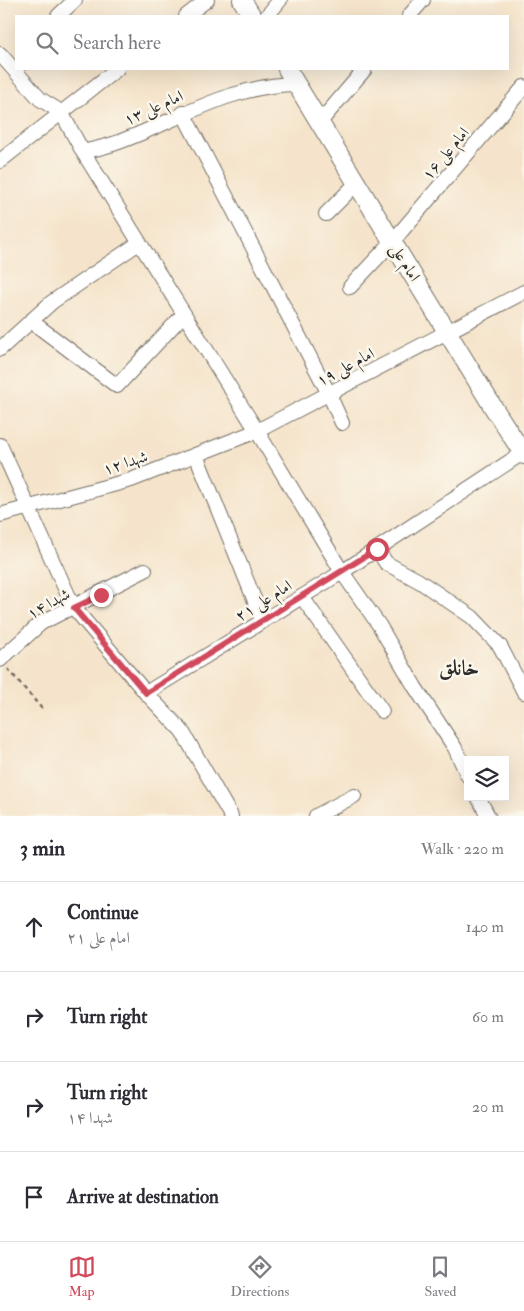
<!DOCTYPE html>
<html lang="en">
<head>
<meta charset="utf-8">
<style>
	:root { --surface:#fff; --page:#f2f2f3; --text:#2b2b33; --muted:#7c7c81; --line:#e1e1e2; --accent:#d1495b }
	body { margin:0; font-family:"IM FELL Double Pica",Amiri,serif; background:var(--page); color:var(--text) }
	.controls { position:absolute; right:15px; bottom:15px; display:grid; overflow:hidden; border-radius:0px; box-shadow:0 5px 20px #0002 }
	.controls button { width:45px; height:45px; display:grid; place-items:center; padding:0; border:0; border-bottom:1px solid var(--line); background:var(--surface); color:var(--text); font:25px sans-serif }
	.stop { position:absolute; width:15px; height:15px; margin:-11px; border:4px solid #d1495b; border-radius:50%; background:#fff }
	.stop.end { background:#d1495b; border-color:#fff; box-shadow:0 1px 5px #0008 }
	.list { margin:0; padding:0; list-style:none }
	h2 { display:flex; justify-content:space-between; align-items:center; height:65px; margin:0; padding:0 20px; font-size:21px }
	h2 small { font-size:16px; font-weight:400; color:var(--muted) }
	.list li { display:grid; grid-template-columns:32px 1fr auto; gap:15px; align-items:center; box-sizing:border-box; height:90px; padding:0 20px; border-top:1px solid var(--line) }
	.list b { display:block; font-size:19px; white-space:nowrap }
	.list p { margin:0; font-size:16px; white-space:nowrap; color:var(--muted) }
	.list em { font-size:16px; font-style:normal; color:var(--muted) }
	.icon { flex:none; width:28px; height:28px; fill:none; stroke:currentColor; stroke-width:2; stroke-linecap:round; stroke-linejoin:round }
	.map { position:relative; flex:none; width:524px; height:816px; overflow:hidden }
	.search { position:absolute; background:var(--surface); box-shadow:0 5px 20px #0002; left:15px; right:15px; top:15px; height:55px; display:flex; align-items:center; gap:12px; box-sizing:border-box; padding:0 18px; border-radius:0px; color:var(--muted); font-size:19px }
	.sheet { height:425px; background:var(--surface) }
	nav { display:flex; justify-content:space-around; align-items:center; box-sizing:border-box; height:70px; border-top:1px solid var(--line); background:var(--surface); font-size:14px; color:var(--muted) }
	nav a { display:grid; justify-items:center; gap:2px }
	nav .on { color:var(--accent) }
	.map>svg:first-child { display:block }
</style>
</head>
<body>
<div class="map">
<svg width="524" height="816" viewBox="0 0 524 816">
	<rect width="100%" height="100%" fill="#fbf7ec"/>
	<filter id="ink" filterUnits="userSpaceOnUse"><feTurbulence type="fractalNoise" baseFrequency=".02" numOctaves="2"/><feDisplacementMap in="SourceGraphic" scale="10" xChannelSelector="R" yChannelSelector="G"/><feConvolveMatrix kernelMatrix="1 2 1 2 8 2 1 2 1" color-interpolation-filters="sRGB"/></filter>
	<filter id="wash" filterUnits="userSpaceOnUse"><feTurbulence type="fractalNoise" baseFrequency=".0096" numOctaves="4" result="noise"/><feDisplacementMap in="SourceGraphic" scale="20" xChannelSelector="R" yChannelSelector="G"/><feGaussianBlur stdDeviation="1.12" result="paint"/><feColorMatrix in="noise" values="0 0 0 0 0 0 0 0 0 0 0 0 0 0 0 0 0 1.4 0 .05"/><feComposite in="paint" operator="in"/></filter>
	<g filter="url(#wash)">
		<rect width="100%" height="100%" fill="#f5e4cb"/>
	</g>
	<g filter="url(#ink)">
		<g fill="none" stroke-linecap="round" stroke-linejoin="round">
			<defs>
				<g id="minor">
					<polyline points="58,16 75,0"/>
					<polyline points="186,16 207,0"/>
					<polyline points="267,16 280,0"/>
					<polyline points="409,16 423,0"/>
					<polyline points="0,54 40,99 61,112"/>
					<polyline points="61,112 83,152 257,431 342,572 379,625 415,687 455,748 468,776"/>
					<polyline points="183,113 329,394 342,423"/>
					<polyline points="320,122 365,69"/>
					<path d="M83 152C94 149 105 147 116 143 177 121 229 85 296 84"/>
					<polyline points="0,161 117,69"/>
					<polyline points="326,214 357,183"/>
					<polyline points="350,287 393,241 524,87"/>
					<polyline points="31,321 117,386 184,314"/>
					<polyline points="0,349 52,302 139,243"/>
					<polyline points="0,445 74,608 146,693"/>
					<polyline points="196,455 263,621"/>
					<polyline points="0,515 131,480 257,431 524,292"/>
					<polyline points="377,549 386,563 419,581 472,617 500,646 524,692"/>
					<polyline points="302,597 382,711"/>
					<polyline points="0,660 41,623 145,570"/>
					<polyline points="478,797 488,816"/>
					<polyline points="231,816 182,731 146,693 342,572 524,452"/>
					<polyline points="316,816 354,796"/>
				</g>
				<g id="tertiary">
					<polyline points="242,0 252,16"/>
					<polyline points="287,69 493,407 524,455"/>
				</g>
			</defs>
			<use href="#minor" stroke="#726c63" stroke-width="16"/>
			<use href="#tertiary" stroke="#726c63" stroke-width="20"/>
			<polyline stroke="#726c63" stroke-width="2.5" stroke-dasharray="4 4" stroke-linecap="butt" points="8,669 43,710"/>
			<use href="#minor" stroke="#fff" stroke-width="14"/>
			<use href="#tertiary" stroke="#fff" stroke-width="18"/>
		</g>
	</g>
	<g fill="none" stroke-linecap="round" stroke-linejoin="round" filter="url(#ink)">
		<polyline stroke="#d1495b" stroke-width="6" points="101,595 74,608 146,693 377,549"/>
	</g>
	<g text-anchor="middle" stroke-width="5" stroke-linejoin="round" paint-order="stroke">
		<g font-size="16" fill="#2b2b2b" stroke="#fbf7ec">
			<text transform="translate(153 107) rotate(-24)" y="6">امام علی ۱۳</text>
			<text transform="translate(445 153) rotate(-50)" y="6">امام علی ۱۶</text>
			<text transform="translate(406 262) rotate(58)" y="6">امام علی</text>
			<text transform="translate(345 366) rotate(-28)" y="6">امام علی ۱۹</text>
			<text transform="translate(125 462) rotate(-18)" y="6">شهدا ۱۲</text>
			<text transform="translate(263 600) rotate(-32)" y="6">امام علی ۲۱</text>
			<text transform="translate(48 603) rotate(-29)" y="6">شهدا ۱۴</text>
		</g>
		<g font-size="21" font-weight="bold" fill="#2b2b2b" stroke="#fbf7ec">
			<text x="459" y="675">خانلق</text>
		</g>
	</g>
</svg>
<div class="controls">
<button><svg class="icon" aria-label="layers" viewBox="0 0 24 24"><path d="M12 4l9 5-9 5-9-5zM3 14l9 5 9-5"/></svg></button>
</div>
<div class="stop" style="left:377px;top:549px"></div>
<div class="stop end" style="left:101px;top:595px"></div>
<div class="search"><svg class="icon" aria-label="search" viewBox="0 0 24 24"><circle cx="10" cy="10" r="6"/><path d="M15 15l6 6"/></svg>Search here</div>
</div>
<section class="sheet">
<h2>3 min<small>Walk · 220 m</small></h2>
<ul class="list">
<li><svg class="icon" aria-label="ahead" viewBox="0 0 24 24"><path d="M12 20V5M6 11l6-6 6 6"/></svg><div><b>Continue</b><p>امام علی ۲۱</p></div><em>140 m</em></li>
<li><svg class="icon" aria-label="right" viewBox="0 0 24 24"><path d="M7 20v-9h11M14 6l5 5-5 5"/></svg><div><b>Turn right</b></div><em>60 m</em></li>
<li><svg class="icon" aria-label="right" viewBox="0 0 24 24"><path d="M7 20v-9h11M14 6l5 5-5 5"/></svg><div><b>Turn right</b><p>شهدا ۱۴</p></div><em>20 m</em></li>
<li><svg class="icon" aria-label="arrive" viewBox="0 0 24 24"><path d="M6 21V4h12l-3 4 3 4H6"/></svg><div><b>Arrive at destination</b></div></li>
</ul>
</section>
<nav>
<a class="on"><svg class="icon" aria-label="map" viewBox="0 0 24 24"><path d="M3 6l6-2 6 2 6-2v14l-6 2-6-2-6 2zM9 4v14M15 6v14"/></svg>Map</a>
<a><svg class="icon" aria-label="directions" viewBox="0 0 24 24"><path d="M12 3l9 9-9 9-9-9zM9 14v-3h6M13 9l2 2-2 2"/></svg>Directions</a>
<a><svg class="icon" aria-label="saved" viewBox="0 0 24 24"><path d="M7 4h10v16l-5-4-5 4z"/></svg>Saved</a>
</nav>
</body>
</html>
